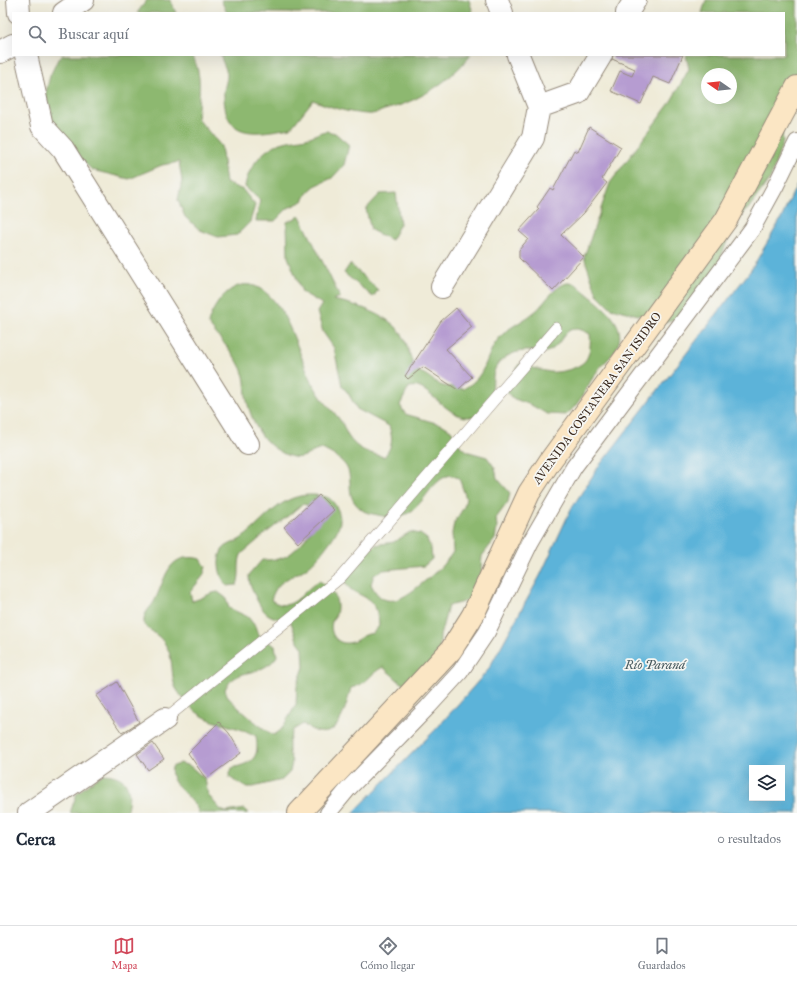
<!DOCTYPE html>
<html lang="es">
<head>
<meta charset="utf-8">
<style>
	:root { --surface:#fff; --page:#f2f2f3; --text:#1f2937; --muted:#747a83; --line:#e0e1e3; --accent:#d1495b }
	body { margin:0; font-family:"IM FELL Great Primer",serif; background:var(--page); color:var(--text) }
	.controls { position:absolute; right:12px; bottom:12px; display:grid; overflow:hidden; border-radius:0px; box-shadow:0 4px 16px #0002 }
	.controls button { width:36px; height:36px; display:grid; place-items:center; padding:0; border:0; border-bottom:1px solid var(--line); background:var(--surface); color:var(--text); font:20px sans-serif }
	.compass { position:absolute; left:701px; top:68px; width:36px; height:36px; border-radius:50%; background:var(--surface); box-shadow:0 4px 16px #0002; rotate:284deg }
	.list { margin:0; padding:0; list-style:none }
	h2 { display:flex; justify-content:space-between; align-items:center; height:52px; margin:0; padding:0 16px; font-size:17px }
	h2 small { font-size:13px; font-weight:400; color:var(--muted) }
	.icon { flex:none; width:22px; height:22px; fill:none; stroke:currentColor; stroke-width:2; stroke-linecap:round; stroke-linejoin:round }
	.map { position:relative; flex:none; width:797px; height:813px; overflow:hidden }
	.search { position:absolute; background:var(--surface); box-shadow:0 4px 16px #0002; left:12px; right:12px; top:12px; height:44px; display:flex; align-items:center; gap:10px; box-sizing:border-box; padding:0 14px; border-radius:0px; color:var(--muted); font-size:15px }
	.sheet { height:112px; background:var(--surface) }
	nav { display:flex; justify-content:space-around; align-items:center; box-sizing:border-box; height:56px; border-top:1px solid var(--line); background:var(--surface); font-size:11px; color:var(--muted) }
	nav a { display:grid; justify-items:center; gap:2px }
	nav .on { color:var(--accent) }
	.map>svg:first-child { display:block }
</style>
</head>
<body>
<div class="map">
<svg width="797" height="813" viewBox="0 0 797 813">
	<rect width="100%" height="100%" fill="#f6f6f2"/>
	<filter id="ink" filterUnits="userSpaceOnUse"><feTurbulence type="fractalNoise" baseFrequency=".025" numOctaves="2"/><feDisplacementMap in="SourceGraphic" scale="8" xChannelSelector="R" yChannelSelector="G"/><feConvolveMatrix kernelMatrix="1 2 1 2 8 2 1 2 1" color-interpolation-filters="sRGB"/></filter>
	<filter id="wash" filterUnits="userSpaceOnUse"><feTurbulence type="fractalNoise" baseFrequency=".012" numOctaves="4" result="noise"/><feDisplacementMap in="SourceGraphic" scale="16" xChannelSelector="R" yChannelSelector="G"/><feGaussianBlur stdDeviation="0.9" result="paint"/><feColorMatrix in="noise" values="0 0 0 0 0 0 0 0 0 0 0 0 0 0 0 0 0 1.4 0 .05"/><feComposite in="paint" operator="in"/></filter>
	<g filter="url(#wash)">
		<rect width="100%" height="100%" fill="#efebd8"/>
		<g fill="#8db86f" stroke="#647146" fill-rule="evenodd">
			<polygon points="147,0 170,0 176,13 137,13"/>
			<polygon points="221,0 469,0 473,13 227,13"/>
			<path d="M706 0H797V105L781 124 783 142 771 177 748 209 734 221 710 290 686 317 666 322 611 308 597 294 584 257 610 183 670 103 689 69 686 55H784V13H702ZM707 74H731V98H707Z"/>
			<path d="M63 55H192C203 75 199 96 197 118L221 146 226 183 243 190 255 205 250 222 237 235 218 237 200 230 185 217 178 200 182 181 179 162 162 165 129 179 92 170 52 130 51 111 45 96 50 76 58 59Z"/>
			<path d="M221 55H471C449 82 418 102 384 110 379 112 372 115 367 114 348 113 330 107 313 100L291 128C258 133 225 142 224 96 223 89 227 82 227 75 227 68 221 62 221 55Z"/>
			<path d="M326 131 335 133 349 145 344 165 332 178 315 186 308 192 303 201 288 208 275 221H256L260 200 245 187C247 169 263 148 281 143 289 140 298 140 306 138 313 137 318 132 326 131Z"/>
			<polygon points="396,193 400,224 391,240 371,230 366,209 380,194"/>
			<path d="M300 216 340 297 333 300C355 304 391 315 403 336 409 348 410 360 417 371 430 375 434 383 443 386 449 387 455 386 463 389 490 375 483 354 502 335 512 325 526 320 537 310 545 302 555 286 567 283 570 283 574 284 576 284 594 302 636 323 613 354 608 360 602 364 598 370 586 386 583 401 566 415L547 414 531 405 512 398 506 391 519 364C529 367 540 370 550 372 559 373 578 369 585 361 590 355 591 342 590 334 563 318 565 344 549 351 542 354 538 352 531 351 517 350 504 355 496 367 491 375 494 387 491 397 490 401 485 405 483 409 480 413 475 417 470 417 451 419 434 393 418 387 415 386 411 387 409 387L400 405 405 414 443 425 451 430 461 447 469 452 487 457 495 468 497 478 510 493 508 502 496 518 497 528 495 539 482 556 481 567 483 578 475 596 467 601 448 606 440 636V657L408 685 400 682 383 667C369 674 368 684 351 688 344 713 337 749 303 724L293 730 289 741V752L292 762 290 772 282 780 253 787H245L229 777 232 768C252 763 260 759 256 736 236 724 210 726 192 708 186 702 175 690 174 683 171 670 173 655 165 644 160 636 151 631 144 625 143 610 150 611 156 598 166 576 169 551 201 559L206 567 203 576 190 592 192 601C202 599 208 593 218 592L226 598 229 608 248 617 255 626 258 635 275 646 277 656C275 659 272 663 268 665 252 676 236 669 225 689 226 692 227 696 229 698 234 705 266 732 274 735L281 730 296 705 297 686 304 667 303 648 297 640 291 622C269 616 265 617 255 596 251 588 249 583 249 575L262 560C269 560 276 560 282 558 295 554 309 535 315 524L312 506 302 504C286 519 268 530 252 545 249 548 243 552 241 555 237 564 241 574 237 585L227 586C220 577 215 560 223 549 227 544 237 542 242 538 267 520 280 493 315 495 321 496 329 496 332 501 338 507 342 518 339 526 337 534 317 560 310 565 294 579 278 576 271 600 293 615 301 591 319 581 332 587 340 599 336 614 335 617 332 619 332 622 329 633 336 644 348 643 358 642 360 635 373 633L379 626C378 590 354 600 345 582 344 579 345 575 345 572L375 545 394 542 410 532 420 534 427 539 431 549 432 559 424 566 383 570 374 575 371 584C385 615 408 595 425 581 436 572 445 564 453 552L452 533 454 523 464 507 466 498 459 478 450 475C422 483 423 527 378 515 373 514 365 513 361 509 345 496 353 486 348 470 344 460 332 454 322 449 313 451 309 455 302 457 295 459 285 455 279 451 260 440 252 421 247 401 245 393 246 384 244 376 238 355 219 340 208 323 215 299 239 271 265 292 291 312 300 363 317 391 323 402 333 410 340 420 344 425 345 431 348 436 357 450 369 453 384 457 393 446 393 439 389 426L357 409 348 393 342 386 334 348 323 332 317 312 322 304 302 292 288 257 287 222Z"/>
			<polygon points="350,264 378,290 373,297 344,273"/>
			<path d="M180 763 190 766 205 779 208 795 221 810 226 812 245 809 249 813H199C194 796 167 786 172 767Z"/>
			<path d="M103 774C130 775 132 790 126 813H70L77 793Z"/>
		</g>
		<path fill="#5cb3d9" stroke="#4c6e7c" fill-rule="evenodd" d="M797 184V813H353L438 727 488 670 540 576 571 509 599 466 751 270 781 219ZM752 768H782V798H752Z"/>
		<g id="blocks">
			<g fill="#b69cd1">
				<polygon points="613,55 683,55 670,84 653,77 641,104 611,91 620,71 632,76 635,69 612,59"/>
				<polygon points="589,127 621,147 602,179 607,183 584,213 561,235 584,257 553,291 519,258 519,250 528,239 519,231 539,209 537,207 550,188 553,190 574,150 578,152"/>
				<polygon points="456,308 472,327 446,349 472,377 458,390 423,367 408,379 405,376 441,321"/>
				<polygon points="319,495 334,510 298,543 284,527"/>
				<polygon points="117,682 139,722 122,733 96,696"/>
				<polygon points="219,722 229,733 241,753 206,779 188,753"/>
				<polygon points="153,743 164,759 148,770 137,754"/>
			</g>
		</g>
	</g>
	<g filter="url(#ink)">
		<use href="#blocks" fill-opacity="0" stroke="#958a7b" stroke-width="1"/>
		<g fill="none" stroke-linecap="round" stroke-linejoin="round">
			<defs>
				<polyline id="service" points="165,719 341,577 556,328"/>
				<polyline id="pedestrian" points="328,813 348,789 428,707 460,672 487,632 530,543 574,467 752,229 775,187 797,142"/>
				<g id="minor">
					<polyline points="18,0 19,13"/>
					<polyline points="497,0 502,13"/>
					<polyline points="64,13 83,0"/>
					<polyline points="627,13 635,0"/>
					<polyline points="0,52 13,45"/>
					<polyline points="26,55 42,126 63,149 248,444"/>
					<polyline points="539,107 578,93 601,55"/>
					<polyline points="442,287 533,138 539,107 518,55"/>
					<polyline points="29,813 165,719"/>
				</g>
				<polyline id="secondary" points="299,813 451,650 473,615 529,493 550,461 726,220 797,87"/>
			</defs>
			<use href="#service" stroke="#958a7b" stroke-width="12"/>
			<use href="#pedestrian" stroke="#958a7b" stroke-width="18"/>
			<use href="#minor" stroke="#958a7b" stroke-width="24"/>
			<use href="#secondary" stroke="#958a7b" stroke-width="24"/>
			<use href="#service" stroke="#fff" stroke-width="11"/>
			<use href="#pedestrian" stroke="#fff" stroke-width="16"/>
			<use href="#minor" stroke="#fff" stroke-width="22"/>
			<use href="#secondary" stroke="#fbe6c4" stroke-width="22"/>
		</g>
	</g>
	<g text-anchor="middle" stroke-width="3.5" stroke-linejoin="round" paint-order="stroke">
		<g font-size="12" fill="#3b2a1e" stroke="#f6f6f2">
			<text transform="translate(597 398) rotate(-54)" y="4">AVENIDA COSTANERA SAN ISIDRO</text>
		</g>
		<g font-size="13" font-style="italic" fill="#475a5f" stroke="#f6f6f2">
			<text x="655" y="669">Río Paraná</text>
		</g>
	</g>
</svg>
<div class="controls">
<button><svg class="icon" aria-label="layers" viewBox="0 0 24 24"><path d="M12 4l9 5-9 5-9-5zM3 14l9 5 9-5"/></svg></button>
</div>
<svg class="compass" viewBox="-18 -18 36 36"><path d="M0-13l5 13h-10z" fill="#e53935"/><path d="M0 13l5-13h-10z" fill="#747a83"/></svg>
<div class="search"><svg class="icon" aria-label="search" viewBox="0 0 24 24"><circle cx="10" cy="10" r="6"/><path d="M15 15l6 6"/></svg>Buscar aquí</div>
</div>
<section class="sheet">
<h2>Cerca<small>0 resultados</small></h2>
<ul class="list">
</ul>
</section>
<nav>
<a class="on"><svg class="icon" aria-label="map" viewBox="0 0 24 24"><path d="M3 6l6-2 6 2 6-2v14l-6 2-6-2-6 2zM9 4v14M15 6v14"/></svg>Mapa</a>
<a><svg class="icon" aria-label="directions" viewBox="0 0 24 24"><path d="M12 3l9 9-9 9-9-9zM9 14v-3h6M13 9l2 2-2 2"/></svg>Cómo llegar</a>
<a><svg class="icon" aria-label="saved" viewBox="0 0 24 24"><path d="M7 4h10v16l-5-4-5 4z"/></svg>Guardados</a>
</nav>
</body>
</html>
